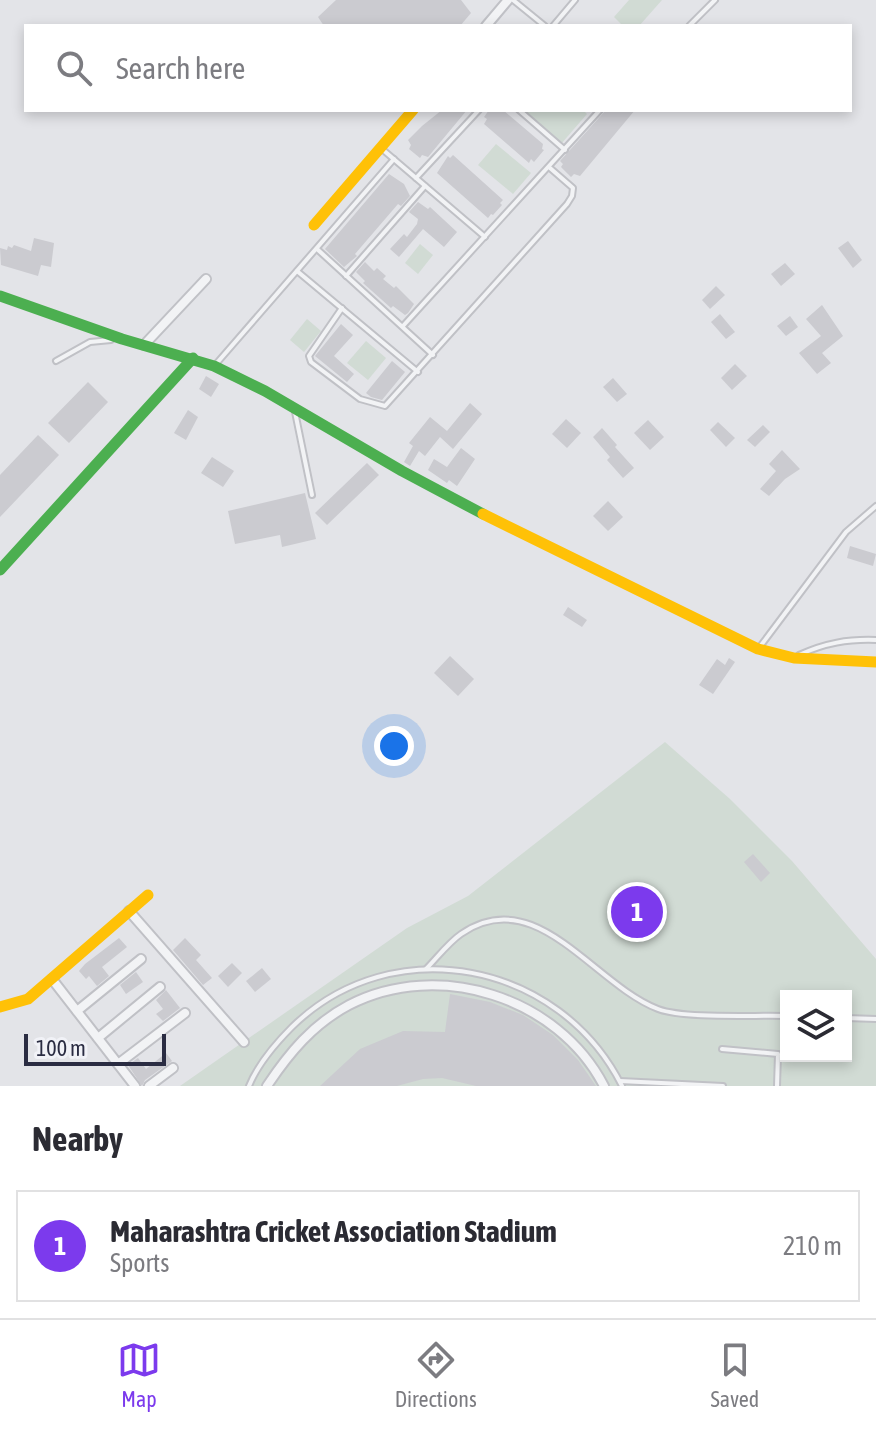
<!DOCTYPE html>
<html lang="en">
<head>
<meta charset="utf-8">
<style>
	:root { --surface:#fff; --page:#f2f2f3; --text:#2b2b33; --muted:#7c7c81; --line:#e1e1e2; --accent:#7c3aed }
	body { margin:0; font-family:"Asap Condensed",sans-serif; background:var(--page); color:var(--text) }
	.controls { position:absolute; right:24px; bottom:24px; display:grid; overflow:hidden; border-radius:0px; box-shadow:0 4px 12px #0003 }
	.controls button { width:72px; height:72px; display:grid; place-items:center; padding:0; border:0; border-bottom:2px solid var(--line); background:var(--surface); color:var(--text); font:40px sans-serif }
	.scale { position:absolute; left:24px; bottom:20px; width:142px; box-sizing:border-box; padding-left:8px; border:4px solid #2a2c42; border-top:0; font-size:22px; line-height:28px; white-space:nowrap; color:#2a2c42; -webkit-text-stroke:6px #f1f2f7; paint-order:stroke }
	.you { position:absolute; left:394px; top:746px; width:28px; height:28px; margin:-20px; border:6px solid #fff; border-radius:50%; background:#1a73e8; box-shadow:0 0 0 12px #1a73e833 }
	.badge { display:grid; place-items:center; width:52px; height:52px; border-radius:50%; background:var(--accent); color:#fff; font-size:26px; font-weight:700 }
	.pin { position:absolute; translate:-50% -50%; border:4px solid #fff; box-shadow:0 2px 8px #0006 }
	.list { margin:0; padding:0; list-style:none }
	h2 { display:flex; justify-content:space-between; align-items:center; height:104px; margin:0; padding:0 32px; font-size:34px }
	h2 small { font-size:26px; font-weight:400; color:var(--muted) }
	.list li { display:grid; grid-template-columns:52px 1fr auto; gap:24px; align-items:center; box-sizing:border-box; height:112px; margin:0 16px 16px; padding:0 16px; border:2px solid var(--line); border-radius:0px }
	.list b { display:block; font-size:30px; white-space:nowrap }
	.list p { margin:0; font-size:26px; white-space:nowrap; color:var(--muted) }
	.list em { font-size:26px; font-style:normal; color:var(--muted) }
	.icon { flex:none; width:44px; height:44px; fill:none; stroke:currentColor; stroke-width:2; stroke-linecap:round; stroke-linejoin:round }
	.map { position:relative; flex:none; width:876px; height:1086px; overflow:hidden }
	.search { position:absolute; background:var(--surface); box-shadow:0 4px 12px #0003; left:24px; right:24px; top:24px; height:88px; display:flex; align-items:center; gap:20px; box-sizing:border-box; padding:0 28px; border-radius:0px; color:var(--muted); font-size:30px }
	.sheet { height:232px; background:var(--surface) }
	nav { display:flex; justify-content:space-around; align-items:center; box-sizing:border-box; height:112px; border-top:2px solid var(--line); background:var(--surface); font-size:22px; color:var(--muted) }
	nav a { display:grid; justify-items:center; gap:4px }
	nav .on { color:var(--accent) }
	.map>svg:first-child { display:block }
</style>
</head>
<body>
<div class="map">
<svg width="876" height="1086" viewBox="0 0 876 1086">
	<rect width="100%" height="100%" fill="#e3e4e8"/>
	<g fill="#d1dbd4" fill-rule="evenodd">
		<polygon points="629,0 662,0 639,26 623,26 614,17"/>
		<polygon points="524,110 583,110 587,114 561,144"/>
		<polygon points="496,144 531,173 513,194 478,165"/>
		<polygon points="420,244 433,255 418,274 405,263"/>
		<polygon points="307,319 321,331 304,352 290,340"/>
		<polygon points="366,341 386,358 368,380 347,363"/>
		<path d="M665 742 730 799 792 861 876 959V1086H180L407 928 468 896ZM786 996H846V1056H786Z"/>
	</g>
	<g fill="#cbcbd0">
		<polygon points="336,0 461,0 471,13 460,26 324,26 318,17"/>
		<polygon points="442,110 467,110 428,157 422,155 420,158 409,149 411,145 408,140 422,126"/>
		<polygon points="489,110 503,110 543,144 542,149 544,150 534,162 531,159 529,163 484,124 487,119 484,117"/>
		<polygon points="606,110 635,110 580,176 574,174 571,177 561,167 563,164 560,161"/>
		<polygon points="453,155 503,200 500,203 502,205 493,215 491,214 488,218 437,173 448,156 450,158"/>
		<polygon points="389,174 404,184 410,196 401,206 398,204 355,254 357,256 344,267 325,249"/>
		<polygon points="418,202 428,209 430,207 457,232 444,247 423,229 399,257 390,249 404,234 407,237 417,224 418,219 409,212"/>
		<polygon points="34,238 54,243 51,267 41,265 38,276 1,265 0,248 7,250 8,246 12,248 14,245 31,251"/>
		<polygon points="848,241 862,260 853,268 838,248"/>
		<polygon points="365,262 374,271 377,268 386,276 383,279 394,288 396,286 414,304 408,313 405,315 393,306 391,308 363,283 365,281 356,272"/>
		<polygon points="785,263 795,274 781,286 771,274"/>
		<polygon points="716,286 725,295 710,309 702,300"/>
		<polygon points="822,305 843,336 822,353 831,363 817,374 799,353 821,336 806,319"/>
		<polygon points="720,314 735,332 726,339 711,322"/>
		<polygon points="790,316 798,327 786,336 777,326"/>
		<polygon points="341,324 353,335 334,356 354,374 347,382 315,356"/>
		<polygon points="392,361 405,372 382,400 371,397 366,393"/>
		<polygon points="735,364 747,376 732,390 721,378"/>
		<polygon points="206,376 219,384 211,397 199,389"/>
		<polygon points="613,378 627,394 617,402 603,387"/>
		<polygon points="88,382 108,402 69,443 48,423"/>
		<polygon points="470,403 482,414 453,449 440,437 425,456 419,451 410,466 404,462 413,446 409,443 430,417 447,431"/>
		<polygon points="188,410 198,417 186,440 174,433"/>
		<polygon points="566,419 581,433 567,448 552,434"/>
		<polygon points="648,420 664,437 650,450 634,433"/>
		<polygon points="718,422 735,438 726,447 710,430"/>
		<polygon points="763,425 770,432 755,447 747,440"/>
		<polygon points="602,428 617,445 615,447 634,468 623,478 607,460 610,457 593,437"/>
		<polygon points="38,435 59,455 0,517 0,475"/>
		<polygon points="461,448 475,459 457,486 449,480 447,483 428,470 434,459 447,467"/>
		<polygon points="782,450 800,469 785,479 769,496 760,489 776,471 769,464"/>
		<polygon points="212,457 234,471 223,487 201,473"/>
		<polygon points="367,463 379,475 327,525 315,513"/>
		<polygon points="305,493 316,539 282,547 280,535 235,544 228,511"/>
		<polygon points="608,501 623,517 608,531 593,516"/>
		<polygon points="850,546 876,554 873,566 847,558"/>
		<polygon points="568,607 587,620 582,627 563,615"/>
		<polygon points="450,656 474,679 458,696 434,673"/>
		<polygon points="729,658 735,662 713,694 699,685 717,659 725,665"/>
		<polygon points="753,854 770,873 761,882 744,862"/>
		<polygon points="119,938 127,947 102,967 109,976 97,986 89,976 86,979 79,971 85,964"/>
		<polygon points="185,938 201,955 196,960 212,978 203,985 173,950"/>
		<polygon points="232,963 242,973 228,987 218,976"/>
		<polygon points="262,968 271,979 255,992 246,981"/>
		<polygon points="136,972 143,982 126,994 120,985"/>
		<polygon points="166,990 180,1008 163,1021 156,1014 163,1009 156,1000"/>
		<polygon points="450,994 490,1002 523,1015 553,1035 578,1060 596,1086 476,1086 442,1078 423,1079 397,1086 320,1086 360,1049 403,1031 445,1032"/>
		<polygon points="166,1053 172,1061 145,1080 142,1086 128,1065 138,1058 146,1069"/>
	</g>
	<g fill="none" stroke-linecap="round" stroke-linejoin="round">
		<defs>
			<g id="lane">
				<polyline points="513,0 545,26"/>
				<polyline points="553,26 575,0"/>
				<polyline points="689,26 715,0"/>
				<polyline points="519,110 565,150"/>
				<polyline points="382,149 485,237"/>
				<polyline points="416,178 479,110"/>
				<polyline points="317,249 433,355"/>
				<polyline points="297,271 418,372"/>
				<polyline points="346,276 425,186"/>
				<polyline points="342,308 309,356 311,362 360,399 385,406 567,204 572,196 573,188 550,168"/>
				<polyline points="403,326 600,110"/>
				<polyline points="56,361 90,342 111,340"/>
				<polyline points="216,364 394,159"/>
				<polyline points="295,412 312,495"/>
				<polyline points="759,648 846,532 876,506"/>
				<path d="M799 655C825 643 848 639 876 640"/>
				<path d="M426 969C437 958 448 943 461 934 536 882 593 984 658 1009 685 1019 754 1015 786 1016"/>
				<polyline points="846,1018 876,1019"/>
				<polyline points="722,1049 778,1054 777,1086"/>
				<polyline points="620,1081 723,1086"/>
				<path d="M249 1086C258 1064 275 1044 292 1027 393 928 560 962 622 1086"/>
			</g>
			<g id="street">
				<polyline points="486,26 508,0"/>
				<polyline points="144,345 206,279"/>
				<polyline points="129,911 244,1042"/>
				<polyline points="52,979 135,1086"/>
				<polyline points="77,1011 141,959"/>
				<polyline points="98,1038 160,987"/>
				<polyline points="118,1064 185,1013"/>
				<polyline points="149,1086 173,1068"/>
				<path d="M267 1086C289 1053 313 1024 349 1005 438 959 558 997 604 1086"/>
			</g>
		</defs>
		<use href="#lane" stroke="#c0c1c6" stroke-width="8"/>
		<use href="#street" stroke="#c0c1c6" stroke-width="12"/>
		<use href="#lane" stroke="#f2f3f5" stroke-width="4"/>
		<use href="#street" stroke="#f2f3f5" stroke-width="8"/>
		<g stroke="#4caf50" stroke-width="11">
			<polyline points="0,296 122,339 214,366 265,391 402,471 483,514"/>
			<polyline points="0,570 193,358"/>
		</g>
		<g stroke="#ffc107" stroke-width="11">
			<polyline points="314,225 413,110"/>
			<polyline points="483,514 758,649 794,658 876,662"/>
			<polyline points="0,1007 28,999 148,895"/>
		</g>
	</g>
</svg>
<div class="controls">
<button><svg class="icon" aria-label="layers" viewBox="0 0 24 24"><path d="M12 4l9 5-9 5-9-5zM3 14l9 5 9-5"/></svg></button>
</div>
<div class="scale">100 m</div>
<div class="you"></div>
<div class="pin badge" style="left:637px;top:912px">1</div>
<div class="search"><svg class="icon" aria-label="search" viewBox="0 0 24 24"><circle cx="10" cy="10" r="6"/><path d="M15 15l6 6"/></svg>Search here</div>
</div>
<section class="sheet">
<h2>Nearby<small></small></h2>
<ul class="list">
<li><span class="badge">1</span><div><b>Maharashtra Cricket Association Stadium</b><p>Sports</p></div><em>210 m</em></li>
</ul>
</section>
<nav>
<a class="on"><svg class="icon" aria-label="map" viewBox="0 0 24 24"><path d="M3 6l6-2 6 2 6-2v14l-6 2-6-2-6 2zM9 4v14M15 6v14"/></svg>Map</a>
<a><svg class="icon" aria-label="directions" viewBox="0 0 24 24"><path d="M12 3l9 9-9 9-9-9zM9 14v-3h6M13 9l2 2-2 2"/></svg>Directions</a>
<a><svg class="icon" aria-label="saved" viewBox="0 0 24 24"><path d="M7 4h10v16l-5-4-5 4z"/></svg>Saved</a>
</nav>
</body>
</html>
